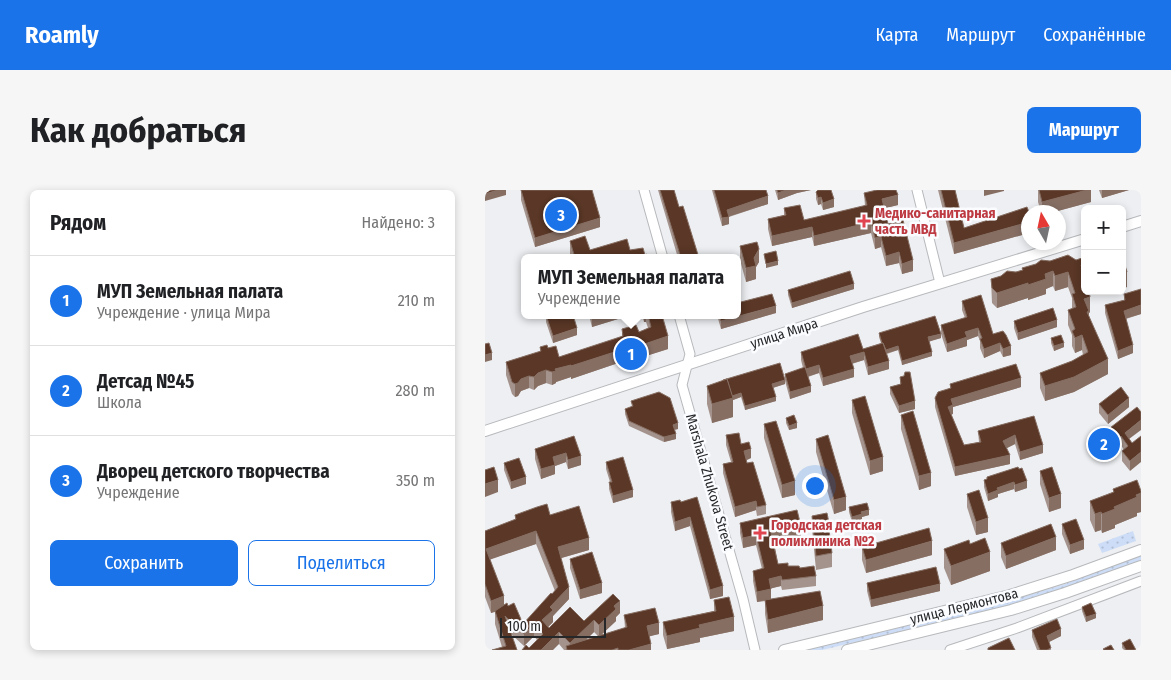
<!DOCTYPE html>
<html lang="ru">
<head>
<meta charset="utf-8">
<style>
	:root { --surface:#fff; --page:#f6f6f6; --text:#202124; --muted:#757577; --line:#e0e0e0; --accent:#1a73e8 }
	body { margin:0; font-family:"Fira Sans Condensed",sans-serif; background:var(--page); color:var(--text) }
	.controls { position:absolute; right:15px; top:15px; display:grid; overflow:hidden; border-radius:8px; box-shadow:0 2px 8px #0003 }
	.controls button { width:45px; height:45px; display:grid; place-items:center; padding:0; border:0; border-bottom:1px solid var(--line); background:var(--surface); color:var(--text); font:25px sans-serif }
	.compass { position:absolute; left:536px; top:15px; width:45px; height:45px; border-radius:50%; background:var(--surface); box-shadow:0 2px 8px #0003; rotate:351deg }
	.scale { position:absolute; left:15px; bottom:12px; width:106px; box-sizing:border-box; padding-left:5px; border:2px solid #262728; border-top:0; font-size:14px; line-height:18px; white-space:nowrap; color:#262728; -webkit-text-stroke:4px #fafcff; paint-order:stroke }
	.you { position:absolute; left:329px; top:295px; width:18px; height:18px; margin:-12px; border:4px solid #fff; border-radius:50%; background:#1a73e8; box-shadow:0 0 0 8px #1a73e833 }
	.badge { display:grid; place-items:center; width:32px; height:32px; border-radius:50%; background:var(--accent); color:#fff; font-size:16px; font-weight:700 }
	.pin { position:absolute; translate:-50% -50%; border:2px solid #fff; box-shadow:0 1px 5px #0006 }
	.popup { position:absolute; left:36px; top:64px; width:220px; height:65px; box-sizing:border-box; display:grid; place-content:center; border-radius:8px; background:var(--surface); filter:drop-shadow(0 1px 4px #0005); font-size:16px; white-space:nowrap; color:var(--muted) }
	.popup b { font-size:19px; color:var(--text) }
	.popup::after { content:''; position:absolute; left:50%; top:100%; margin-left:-10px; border:10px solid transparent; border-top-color:var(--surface) }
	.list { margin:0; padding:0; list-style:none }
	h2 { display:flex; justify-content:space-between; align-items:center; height:65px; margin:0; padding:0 20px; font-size:21px }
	h2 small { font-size:16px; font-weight:400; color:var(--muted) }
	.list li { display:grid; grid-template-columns:32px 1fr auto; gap:15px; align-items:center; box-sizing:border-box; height:90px; padding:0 20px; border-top:1px solid var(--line) }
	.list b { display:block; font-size:19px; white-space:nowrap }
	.list p { margin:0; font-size:16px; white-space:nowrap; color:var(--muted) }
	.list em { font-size:16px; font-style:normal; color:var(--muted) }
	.actions { display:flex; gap:10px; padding:15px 20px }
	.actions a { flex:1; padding:11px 0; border:1px solid var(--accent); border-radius:8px; text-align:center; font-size:18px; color:var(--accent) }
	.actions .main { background:var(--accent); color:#fff }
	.map { position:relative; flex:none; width:656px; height:460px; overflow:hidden; border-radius:8px }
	header { display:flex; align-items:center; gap:30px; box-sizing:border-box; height:70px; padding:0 25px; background:var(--accent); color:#fff }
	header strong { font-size:24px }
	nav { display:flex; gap:28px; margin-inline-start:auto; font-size:18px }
	.intro { display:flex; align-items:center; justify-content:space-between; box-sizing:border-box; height:120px; padding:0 30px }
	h1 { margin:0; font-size:35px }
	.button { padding:12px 22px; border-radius:8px; background:var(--accent); color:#fff; font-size:18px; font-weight:700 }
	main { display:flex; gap:30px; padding:0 30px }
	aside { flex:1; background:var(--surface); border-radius:8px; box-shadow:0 2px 8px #0003 }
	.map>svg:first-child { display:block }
</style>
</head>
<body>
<header>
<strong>Roamly</strong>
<nav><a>Карта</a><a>Маршрут</a><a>Сохранённые</a></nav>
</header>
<div class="intro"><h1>Как добраться</h1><a class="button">Маршрут</a></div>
<main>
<aside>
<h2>Рядом<small>Найдено: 3</small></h2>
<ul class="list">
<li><span class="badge">1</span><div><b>МУП Земельная палата</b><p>Учреждение · улица Мира</p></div><em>210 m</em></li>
<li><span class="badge">2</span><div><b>Детсад №45</b><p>Школа</p></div><em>280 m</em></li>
<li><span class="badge">3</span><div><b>Дворец детского творчества</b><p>Учреждение</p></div><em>350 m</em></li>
</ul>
<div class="actions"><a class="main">Сохранить</a><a>Поделиться</a></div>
</aside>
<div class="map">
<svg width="656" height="460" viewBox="0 0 656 460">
	<defs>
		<pattern id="grass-dots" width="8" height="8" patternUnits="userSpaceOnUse" patternTransform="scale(1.25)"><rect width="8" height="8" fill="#cdddf7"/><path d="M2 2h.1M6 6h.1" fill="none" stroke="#b0bed4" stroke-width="1.8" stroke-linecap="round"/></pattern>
	</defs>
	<rect width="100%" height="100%" fill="#edeff2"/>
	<g fill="url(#grass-dots)">
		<polygon points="648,341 651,351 617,363 613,354"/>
		<polygon points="656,366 656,370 579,398 525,415 337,460 322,460 524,411 577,395"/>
	</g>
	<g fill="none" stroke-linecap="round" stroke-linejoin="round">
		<defs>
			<g id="minor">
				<polyline points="159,0 178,68"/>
				<polyline points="432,0 455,93"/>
				<polyline points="194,125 205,164 197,195 258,409 270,460"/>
				<polyline points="465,460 532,438 656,391"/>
			</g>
			<g id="major">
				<polyline points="637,37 656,31"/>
				<polyline points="0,241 378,117 600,49"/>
				<polyline points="299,460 525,405 588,385 656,360"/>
				<polyline points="362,460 526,420 580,403 656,376"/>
			</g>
		</defs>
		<use href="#minor" stroke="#b7b9bc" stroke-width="11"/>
		<use href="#major" stroke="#b7b9bc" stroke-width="12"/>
		<use href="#minor" stroke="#fff" stroke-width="9"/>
		<use href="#major" stroke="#fff" stroke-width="10"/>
	</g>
	<g fill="#a4938c" fill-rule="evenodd">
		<polygon points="36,0 115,37 50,57 36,10"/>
		<polygon points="173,0 189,0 194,17 214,68 193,68"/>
		<polygon points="227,0 281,0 283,14 244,27 244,34 237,36"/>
		<polygon points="290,0 326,0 312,3 293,10"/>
		<polygon points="453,0 470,0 479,38 544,22 544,43 469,64"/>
		<polygon points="553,0 606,0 606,12 569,22 556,22 553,12"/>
		<polygon points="614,0 644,0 617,8"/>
		<polygon points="331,2 349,17 338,20 336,14 333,15 331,9"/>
		<polygon points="379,3 413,15 400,18 403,34 428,81 417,84 414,73 401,76 396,57 390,59 386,43 329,56 327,47 287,56 283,39 283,29 299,25 299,18 319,30 380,16"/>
		<polygon points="85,51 105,60 145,60 160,65 163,68 86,68 85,64"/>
		<polygon points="255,56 274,72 271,77 271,89 261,92 255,70"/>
		<polygon points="600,67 600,101 605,122 604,123 604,126 623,184 589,202 560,211 555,198 555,183 587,171 598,165 597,160 590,163 587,156 587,145 583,135 583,120 587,119 587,108 583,97 570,101 568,96 561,99 561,104 543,110 543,108 512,118 507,113 506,89 537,80 537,78 565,71 591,70"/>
		<polygon points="637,73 642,97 639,98 639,100 637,100"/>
		<polygon points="369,99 307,118 303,105 303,100"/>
		<polygon points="639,104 656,124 641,129 648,163 633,169 620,123 620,115 639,110"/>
		<polygon points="477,111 508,144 526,165 518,167 515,161 499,168 495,158 495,151 493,146 482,150 482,156 462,162 456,144 456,135 480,128 477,120"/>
		<polygon points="291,123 236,139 232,125 252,125"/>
		<polygon points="61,125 92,145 68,153 61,132"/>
		<polygon points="104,125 146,125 107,137"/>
		<polygon points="157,125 177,125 183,159 142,172 142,170 86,189 86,187 71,192 71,193 67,195 61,193 53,196 49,200 44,198 36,201 33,206 30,207 27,204 21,185 21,172 55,162 55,157 63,158 74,167 137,147 137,139 154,142 163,138 161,132 159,132"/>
		<polygon points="529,131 572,137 533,150 529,138"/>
		<polygon points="394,143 456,148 444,151 447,166 417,175 413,160 402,164 404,179 383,185 379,170 367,174 369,187 338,196 334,183 323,187 326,202 305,209 300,191 300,194 288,198 291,211 260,220 256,207 248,210 248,227 227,233 222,214 222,196 300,190 300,184 318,178 316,170 316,162 378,159 396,153 394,147"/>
		<polygon points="566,148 579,157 569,161 566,153"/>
		<polygon points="415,187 430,219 414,223 405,204 405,197 415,194"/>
		<polygon points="465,194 536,197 468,217 468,224 466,224 479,255 494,252 493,241 549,226 558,263 535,270 530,254 522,258 525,274 470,286 450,217 450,208 465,198"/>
		<polygon points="367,210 398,281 385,285 367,223"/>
		<polygon points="146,211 193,239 189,240 191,249 179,252 144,236 140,224 140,219 147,217"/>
		<polygon points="614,214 644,217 623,234 614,223"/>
		<polygon points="416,225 446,296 434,300 416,239"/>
		<polygon points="301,228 312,238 304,240 301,233"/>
		<polygon points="279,234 310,305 297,308 279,248"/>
		<polygon points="621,241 644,249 647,253 645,281 637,271 637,261 639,260 636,255 629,261 621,250"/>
		<polygon points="241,245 256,254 266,268 262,270 262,273 281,315 281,324 272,326 271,320 250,327 238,283 238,274 246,272 241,255"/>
		<polygon points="89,246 96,275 83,279 81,272 70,276 70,284 56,289 50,269 50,259"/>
		<polygon points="331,249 361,320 349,324 331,262"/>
		<polygon points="121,272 148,307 128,313 124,299 124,292 125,292 121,279"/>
		<polygon points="19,273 41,294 26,299 19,280"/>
		<polygon points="533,277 542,298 530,302 529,299 513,304 513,307 503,311 499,297 499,290 502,289 502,287"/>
		<polygon points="555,281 576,318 564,322 555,294"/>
		<polygon points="628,299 656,301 656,322 652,323 652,326 630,335 630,338 617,343 616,340 610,342 605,330 605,311 628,302"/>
		<polygon points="482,304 503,342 491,345 482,317"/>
		<polygon points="212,307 238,406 225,409 205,336 190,341 186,322 186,312 196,312"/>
		<polygon points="364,317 384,325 377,327 377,329 367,332 364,322"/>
		<path d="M30 325H65L104 360 76 368 84 409 68 426V432L63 437 64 438 135 423 131 427V431L116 445 140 438 139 425 174 444 164 446 166 460H79L74 454 44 458 52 450 49 446 39 456 26 444 32 460 17 457 10 434V422L6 423 0 407V341L30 330ZM51 354 70 401 38 434 23 416 19 415 5 369ZM109 442 113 446 101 450Z"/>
		<polygon points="327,326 345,351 347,363 347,377 331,380 327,339"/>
		<polygon points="255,333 316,346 289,352 293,374 303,376 315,378 331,386 331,396 297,400 296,396 286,398 286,409 338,430 283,443 280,424 280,411 272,412 268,391 268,381 277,379 271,355 258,358 255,343"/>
		<polygon points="577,334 599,359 585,364 577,344"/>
		<polygon points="516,353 571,360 521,379 516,367"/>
		<polygon points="485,354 505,381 466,395 459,378 459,359"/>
		<polygon points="377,357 447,365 381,383 377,370"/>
		<polygon points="85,369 117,403 95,409 85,378"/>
		<polygon points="382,393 455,401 386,417 382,401"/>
		<polygon points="229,410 249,441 215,448 215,452 182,459 178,445 178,432 229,421"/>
		<polygon points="597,417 611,428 601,432 597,421"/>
		<polygon points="547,440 576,446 564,452 566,460 552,460 547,447"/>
		<polygon points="637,453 651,460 639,460 637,458"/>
	</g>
	<g fill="#866e63">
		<polygon points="13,0 21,0 21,5 0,11 0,4"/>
		<polygon points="301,0 326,0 312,3 293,10 293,3"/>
		<polygon points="499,0 519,0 519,1 499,6"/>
		<polygon points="602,0 606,0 606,12 569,22 557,22 557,12"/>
		<polygon points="617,0 644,0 617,8"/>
		<polygon points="413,5 413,15 397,19 397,9"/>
		<polygon points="283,6 283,14 242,27 242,20"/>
		<polygon points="336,7 336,14 333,15 333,8"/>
		<polygon points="349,9 349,17 338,20 338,13"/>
		<polygon points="244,27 244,34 237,36 237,28"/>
		<polygon points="115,28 115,37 50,57 50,48"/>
		<polygon points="386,32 386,43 329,56 329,46"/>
		<polygon points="544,32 544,43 469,64 469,53"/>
		<polygon points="327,37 327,47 287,56 287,46"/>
		<polygon points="396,47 396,57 390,59 390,48"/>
		<polygon points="274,59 274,72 271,77 271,89 261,92 261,78 269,68"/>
		<polygon points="414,62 414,73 401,76 401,66"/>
		<polygon points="428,70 428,81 417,84 417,74"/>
		<polygon points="293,71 293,75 281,78 281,74"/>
		<polygon points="568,81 568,96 561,99 561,104 543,110 543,95 560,84"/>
		<polygon points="583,82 583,97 570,101 570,86"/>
		<polygon points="642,82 642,97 639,98 639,83"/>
		<polygon points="543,93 543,108 512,118 512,103"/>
		<polygon points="369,94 369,99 307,118 307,113"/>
		<polygon points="605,107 605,122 604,123 604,136 599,109"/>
		<polygon points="656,115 656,124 639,129 639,121"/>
		<polygon points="291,116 291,123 236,139 236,131"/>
		<polygon points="107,125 146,125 107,137"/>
		<rect x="159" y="125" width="2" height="7"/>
		<polygon points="572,130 572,137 533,150 533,143"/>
		<polygon points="92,138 92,145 68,153 68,146"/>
		<polygon points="493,138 493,146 482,150 482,156 462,162 462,154 480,142"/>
		<polygon points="456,144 456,148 443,152 443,147"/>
		<polygon points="597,145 597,160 590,163 590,148"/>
		<polygon points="183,146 183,159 142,172 142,160"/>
		<polygon points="515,153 515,161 499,168 499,159"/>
		<polygon points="579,153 579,157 569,161 569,156"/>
		<polygon points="648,155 648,163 633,169 633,161"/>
		<polygon points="413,156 413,160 399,164 399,160"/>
		<polygon points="526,156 526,165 518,167 518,159"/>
		<polygon points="142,158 142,170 86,189 86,176"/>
		<polygon points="379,162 379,170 365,174 365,166"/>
		<polygon points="447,162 447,166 417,175 417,171"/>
		<polygon points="7,163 7,170 0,172 0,165"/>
		<polygon points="623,169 623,184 589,202 560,211 560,196"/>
		<polygon points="404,171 404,179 383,185 383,177"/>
		<polygon points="86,175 86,187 71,192 71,193 67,195 67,182 70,179"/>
		<polygon points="334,175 334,183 321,187 321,179"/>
		<polygon points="369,179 369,187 338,196 338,188"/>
		<polygon points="61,180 61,193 53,196 49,200 49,187 53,183"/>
		<polygon points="44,186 44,198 36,201 33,206 30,207 30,194 36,189"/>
		<polygon points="536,188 536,197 468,217 468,224 463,226 463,217 466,209"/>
		<polygon points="300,190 300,194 287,198 287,194"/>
		<polygon points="326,196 326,202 305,209 305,202"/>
		<polygon points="256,203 256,207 248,210 248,227 227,233 227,214 243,207"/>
		<polygon points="291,207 291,211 260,220 260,216"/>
		<polygon points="644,208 644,217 623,234 623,225"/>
		<polygon points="430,211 430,219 414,223 414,216"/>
		<polygon points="656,230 656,240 640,252 640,243"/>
		<polygon points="193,233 193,239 188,240 188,235"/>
		<polygon points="312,233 312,238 304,240 304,236"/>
		<polygon points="191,244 191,249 179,252 179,247"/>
		<polygon points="530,245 530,254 518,260 518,251"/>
		<polygon points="636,246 636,255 629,261 629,251"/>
		<polygon points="558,255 558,263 535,270 535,262"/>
		<polygon points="266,259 266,268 259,271 259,261"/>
		<polygon points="656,262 656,272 645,281 645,271"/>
		<polygon points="81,263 81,272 70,276 70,284 56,289 56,279 68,267"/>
		<polygon points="525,265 525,274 470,286 470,277"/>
		<polygon points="96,266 96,275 83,279 83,270"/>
		<polygon points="398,267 398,281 385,285 385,271"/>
		<polygon points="446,283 446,296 434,300 434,286"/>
		<polygon points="41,287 41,294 26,299 26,292"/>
		<polygon points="13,290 13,302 0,307 0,294"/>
		<polygon points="310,291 310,305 297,308 297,295"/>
		<polygon points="542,291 542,298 530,302 530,295"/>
		<polygon points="529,292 529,299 513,304 513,307 503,311 503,304 512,298"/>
		<polygon points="148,300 148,307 128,313 128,306"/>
		<polygon points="656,303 656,322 652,323 652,326 630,335 630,338 617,343 617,324 629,317"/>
		<polygon points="576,304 576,318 564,322 564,308"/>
		<polygon points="361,307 361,320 349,324 349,310"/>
		<polygon points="271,311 271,320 250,327 250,317"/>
		<polygon points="384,320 384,325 377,327 377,329 367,332 367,327 376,322"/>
		<polygon points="616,322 616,340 610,342 610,324"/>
		<polygon points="205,327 205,336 190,341 190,332"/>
		<polygon points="503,328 503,342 491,345 491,332"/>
		<polygon points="316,336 316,346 286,353 286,343"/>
		<polygon points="51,341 51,354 1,371 1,359"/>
		<polygon points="271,345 271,355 258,358 258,348"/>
		<polygon points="571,347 571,360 521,379 521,366"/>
		<polygon points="104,348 104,360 73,369 73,357"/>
		<polygon points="599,350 599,359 585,364 585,355"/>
		<polygon points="447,351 447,365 381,383 381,370"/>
		<polygon points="505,362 505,381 466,395 466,376"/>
		<polygon points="296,386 296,396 284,399 284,389"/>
		<polygon points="117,393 117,403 95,409 95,400"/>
		<polygon points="455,394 455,401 386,417 386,410"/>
		<polygon points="238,396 238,406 225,409 225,400"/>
		<polygon points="84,397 84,409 68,426 68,432 57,443 57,430 65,417"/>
		<polygon points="286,399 286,409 272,412 272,402"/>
		<polygon points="19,406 19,418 6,423 6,411"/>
		<polygon points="135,411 135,423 131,427 131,431 114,447 114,435 129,416"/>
		<polygon points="338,416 338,430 283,443 283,430"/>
		<polygon points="611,424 611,428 601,432 601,427"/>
		<polygon points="249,427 249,441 215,448 215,452 182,459 182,446 214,435"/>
		<polygon points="109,430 109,442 90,460 85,460 85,453"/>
		<polygon points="174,433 174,444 162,447 162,436"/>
		<polygon points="49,434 49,446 39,456 39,444"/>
		<polygon points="576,439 576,446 562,453 562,446"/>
		<polygon points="74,442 74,454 68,460 56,460"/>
		<polygon points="166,454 166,460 144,460"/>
	</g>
	<g fill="#5a3726" stroke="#866e63">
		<polygon points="0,0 13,0 0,4"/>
		<polygon points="36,0 107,0 115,28 50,48"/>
		<polygon points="175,0 189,0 194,17 198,16 214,68 196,68"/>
		<polygon points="229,0 281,0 283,6 242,20 244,27 237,28"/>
		<polygon points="292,0 301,0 293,3"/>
		<polygon points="333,0 346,0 349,9 338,13 336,7 333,8 331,2"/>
		<polygon points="392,0 411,0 413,5 397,9 403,34 418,30 428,70 417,74 414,62 401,66 396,47 390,48 386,32 329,46 327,37 287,46 283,29 301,25 299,18 315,15 319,30 382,15 379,3"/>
		<polygon points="456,0 470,0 479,38 542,17 544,22 544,32 469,53"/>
		<polygon points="554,0 602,0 557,12"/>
		<polygon points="100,46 105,60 142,49 145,60 158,58 160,65 162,64 163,68 141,68 140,66 136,68 90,68 85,51"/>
		<polygon points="272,52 274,59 269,68 271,76 261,78 255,56"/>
		<polygon points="291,61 293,71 281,74 279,64"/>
		<polygon points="583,65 591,70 600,67 600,75 596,75 600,88 600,101 604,101 605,107 599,109 604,121 602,122 623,169 589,187 560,196 555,183 587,171 603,162 597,145 590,148 587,141 590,139 583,120 591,117 587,104 590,103 583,82 570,86 568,81 560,84 561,89 543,95 543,93 512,103 507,98 506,89 516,86 522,81 531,82 538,80 537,78 551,74 556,70 565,71"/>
		<polygon points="639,72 642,82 639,83 639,85 637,85 637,73"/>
		<polygon points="365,81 369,94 307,113 303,100"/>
		<polygon points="656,99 656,115 639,121 648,155 633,161 620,115 640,110 639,104"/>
		<polygon points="287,104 291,116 236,131 234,125 252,125 252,113"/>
		<polygon points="496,105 508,144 518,141 521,145 526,156 518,159 515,153 499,159 495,149 497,148 493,138 480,142 482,147 462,154 456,135 482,127 477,111"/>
		<polygon points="568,118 572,130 533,143 529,131"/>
		<polygon points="61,125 88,125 92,138 68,146"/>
		<polygon points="163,125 177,125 183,146 142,160 142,158 86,176 86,175 70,179 71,181 67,182 61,180 53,183 49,187 44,186 36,189 33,193 30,194 27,192 21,172 56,161 55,157 62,155 63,158 71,156 74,167 138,146 137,139 151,135 154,142 166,137"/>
		<polygon points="450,126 456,144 443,147 447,162 417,171 413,156 401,160 398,153 397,153 394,143"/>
		<polygon points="373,144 378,159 398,153 404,171 383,177 379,162 365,166 369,179 338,188 334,175 321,179 316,162"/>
		<polygon points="576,145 579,153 569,156 566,148"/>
		<polygon points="4,153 7,163 0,165 0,154"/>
		<polygon points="295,173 300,190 287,194 291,207 260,216 256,203 247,206 242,189 238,191 238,190"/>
		<polygon points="531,174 536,188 466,209 468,215 463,217 479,255 496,252 493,241 549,226 558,255 535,262 530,245 518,251 525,265 470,277 450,208 453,202 466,198 465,194"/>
		<polygon points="320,177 326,196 305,202 300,184"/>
		<polygon points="420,182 425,182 430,211 414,216 405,197 416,194 415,187 419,186"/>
		<polygon points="242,189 248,208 227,214 222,196"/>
		<polygon points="636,197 644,208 623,225 614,214"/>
		<polygon points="174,202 185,208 193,233 188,235 191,244 179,247 144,231 140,219 148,216 146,211"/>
		<polygon points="380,206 398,267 385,271 367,210"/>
		<polygon points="652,217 656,222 656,230 640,243 647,253 656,246 656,262 645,271 637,261 643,256 636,246 629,251 621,241"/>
		<polygon points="428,221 446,283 434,286 416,225"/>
		<polygon points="309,225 312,233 304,236 301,228"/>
		<polygon points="291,231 310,291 297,295 279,234"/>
		<polygon points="254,243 256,254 264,252 266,259 259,261 262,273 268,272 281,315 272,317 271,311 250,317 238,274 248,272 241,245"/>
		<polygon points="343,245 361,307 349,310 331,249"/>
		<polygon points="89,246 96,266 83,270 81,263 68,267 70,275 56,279 50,259"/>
		<polygon points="138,267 148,300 128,306 124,292 127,292 121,272"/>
		<polygon points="34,268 41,287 26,292 19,273"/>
		<polygon points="9,277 13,290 0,294 0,280"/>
		<polygon points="533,277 534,279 537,278 542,291 530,295 529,292 512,298 513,300 503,304 499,290 502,289 502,287"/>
		<polygon points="567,277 576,304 564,308 555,281"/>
		<polygon points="652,290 656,301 656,303 651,305 652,307 629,317 630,319 617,324 616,322 610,324 605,311 629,302 628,299"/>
		<polygon points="494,300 503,328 491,332 482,304"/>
		<polygon points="212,307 238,396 225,400 205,327 190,332 186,312 195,310 196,312"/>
		<polygon points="382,313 384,320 376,322 377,324 367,327 364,317"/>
		<polygon points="62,314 65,325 94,316 104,348 73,357 84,397 65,417 68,420 57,430 64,438 85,417 99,431 128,404 135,411 129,416 131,419 114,435 109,430 85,453 74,442 56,460 37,460 41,455 44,458 58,444 49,434 39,444 20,426 32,460 7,460 21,456 10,421 22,413 23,416 29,413 38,434 66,403 67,404 73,397 51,341 1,359 19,406 6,411 0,394 0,341 31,329 30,325 52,317"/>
		<polygon points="312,320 316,336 286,343 293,374 303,373 303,376 314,376 315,378 329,376 331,386 297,390 296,386 284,389 286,399 272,402 268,381 279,378 271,345 258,348 255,333"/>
		<polygon points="342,323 345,338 344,340 347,363 331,366 327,326"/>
		<polygon points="591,329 599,350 585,355 577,334"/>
		<polygon points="566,334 571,347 521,366 516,353"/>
		<polygon points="444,338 447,351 381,370 377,357"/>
		<polygon points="500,348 505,362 466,376 459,359 484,350 485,354"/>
		<polygon points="107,362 117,393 95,400 85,369"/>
		<polygon points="451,377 455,394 386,410 382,393"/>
		<polygon points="335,401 338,416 283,430 280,410"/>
		<polygon points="244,407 249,427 214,435 215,438 182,446 178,432 231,421 229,410"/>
		<polygon points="606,413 611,424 601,427 597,417"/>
		<polygon points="170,418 174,433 162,436 166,454 144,460 133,460 133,458 127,460 82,460 81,456 142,437 139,425"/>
		<polygon points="572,429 576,439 562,446 566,458 562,460 555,460 547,440"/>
		<polygon points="524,448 530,460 503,460 503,458"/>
		<polygon points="645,449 651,460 641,460 637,453"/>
		<polygon points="626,455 629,460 619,460 618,459"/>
	</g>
	<g fill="#e0444e" stroke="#fafcff" stroke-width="2">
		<path d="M376.5 23.5h5v5h5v5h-5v5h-5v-5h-5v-5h5z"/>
		<path d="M272.5 335.5h5v5h5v5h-5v5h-5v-5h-5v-5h5z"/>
	</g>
	<g text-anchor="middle" stroke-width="5" stroke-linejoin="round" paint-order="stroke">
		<g font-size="14" font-weight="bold" fill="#be3a42" stroke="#fafcff" text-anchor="start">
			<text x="390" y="28">Медико-санитарная<tspan x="390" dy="16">часть МВД</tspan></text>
			<text x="286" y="340">Городская детская<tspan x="286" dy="16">поликлиника №2</tspan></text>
		</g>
		<g font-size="14" fill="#262728" stroke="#fafcff">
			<text transform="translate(299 143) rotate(-18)" y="5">улица Мира</text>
			<text transform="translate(225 292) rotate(74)" y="5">Marshala Zhukova Street</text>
			<text transform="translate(479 416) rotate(-14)" y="5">улица Лермонтова</text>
		</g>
	</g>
</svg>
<div class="controls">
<button>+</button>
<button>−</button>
</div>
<svg class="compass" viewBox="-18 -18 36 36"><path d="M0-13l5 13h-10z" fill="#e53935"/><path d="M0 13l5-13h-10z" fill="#757577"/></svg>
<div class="scale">100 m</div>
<div class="you"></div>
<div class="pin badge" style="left:146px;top:164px">1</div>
<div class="popup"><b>МУП Земельная палата</b>Учреждение</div>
<div class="pin badge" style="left:619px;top:254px">2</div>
<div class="pin badge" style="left:76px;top:25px">3</div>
</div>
</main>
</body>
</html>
